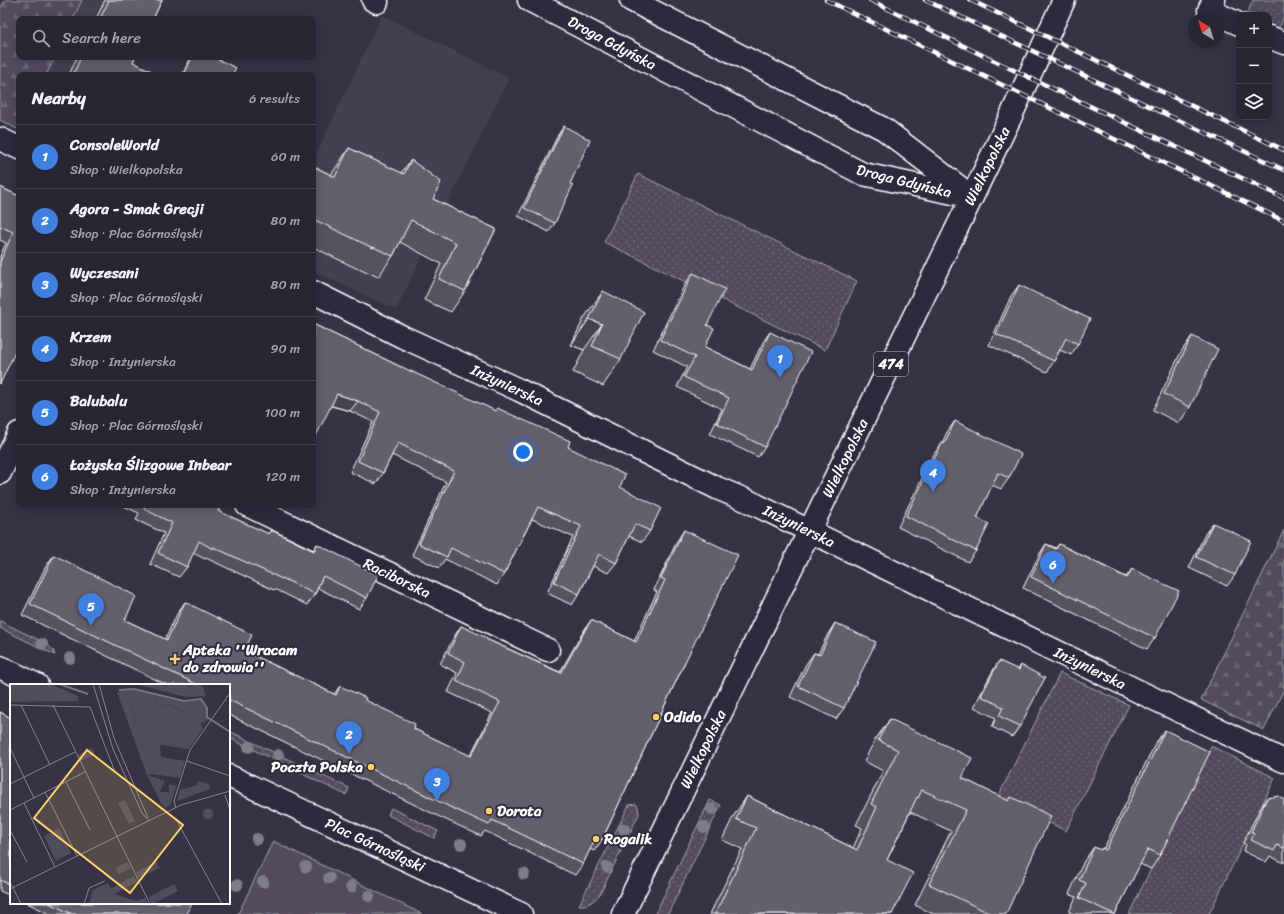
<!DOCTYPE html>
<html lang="en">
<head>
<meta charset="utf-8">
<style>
	:root { --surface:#292634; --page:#312e3c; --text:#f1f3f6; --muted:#a5a5ac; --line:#45434f; --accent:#ffd166 }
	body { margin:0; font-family:Sriracha,sans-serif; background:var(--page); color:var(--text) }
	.controls { position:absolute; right:12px; top:12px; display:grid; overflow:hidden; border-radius:8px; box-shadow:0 2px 10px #0003 }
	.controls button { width:36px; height:36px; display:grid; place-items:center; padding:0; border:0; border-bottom:1px solid var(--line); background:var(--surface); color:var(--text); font:20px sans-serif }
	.compass { position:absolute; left:1188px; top:12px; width:36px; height:36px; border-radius:50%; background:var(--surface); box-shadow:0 2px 10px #0003; rotate:322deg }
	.you { position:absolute; left:523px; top:452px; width:14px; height:14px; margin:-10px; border:3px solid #fff; border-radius:50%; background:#1a73e8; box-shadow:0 0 0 6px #1a73e833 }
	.badge { display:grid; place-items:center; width:26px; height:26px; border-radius:50%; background:var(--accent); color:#fff; font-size:13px; font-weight:700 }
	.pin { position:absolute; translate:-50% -33px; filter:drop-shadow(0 1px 2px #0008) }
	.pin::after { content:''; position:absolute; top:21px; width:14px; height:12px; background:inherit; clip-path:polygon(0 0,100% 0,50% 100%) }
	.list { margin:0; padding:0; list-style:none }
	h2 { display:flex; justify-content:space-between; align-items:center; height:52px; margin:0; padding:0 16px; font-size:17px }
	h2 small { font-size:13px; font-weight:400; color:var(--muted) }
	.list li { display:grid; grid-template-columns:26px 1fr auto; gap:12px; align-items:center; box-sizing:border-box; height:64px; padding:0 16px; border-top:1px solid var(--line) }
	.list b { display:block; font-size:15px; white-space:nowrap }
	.list p { margin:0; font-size:13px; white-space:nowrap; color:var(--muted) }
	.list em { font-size:13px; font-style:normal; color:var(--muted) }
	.icon { flex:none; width:22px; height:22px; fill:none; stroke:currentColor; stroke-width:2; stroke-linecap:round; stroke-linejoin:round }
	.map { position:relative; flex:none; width:1284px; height:914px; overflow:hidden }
	.search { position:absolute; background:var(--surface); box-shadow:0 2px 10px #0003; left:16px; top:16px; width:300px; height:44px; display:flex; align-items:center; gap:10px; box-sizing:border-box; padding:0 14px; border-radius:8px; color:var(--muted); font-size:15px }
	.panel { position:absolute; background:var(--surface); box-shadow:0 2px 10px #0003; left:16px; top:72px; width:300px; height:436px; border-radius:8px }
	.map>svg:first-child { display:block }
</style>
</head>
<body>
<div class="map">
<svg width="1284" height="914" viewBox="0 0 1284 914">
	<defs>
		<pattern id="grass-dots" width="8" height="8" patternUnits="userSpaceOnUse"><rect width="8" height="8" fill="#514c5c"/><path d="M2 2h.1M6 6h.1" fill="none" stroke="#6b6774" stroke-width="1.8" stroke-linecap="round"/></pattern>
		<pattern id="forest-firs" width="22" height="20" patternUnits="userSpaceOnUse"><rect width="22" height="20" fill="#514c5c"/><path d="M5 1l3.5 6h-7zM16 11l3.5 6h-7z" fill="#6b6774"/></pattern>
	</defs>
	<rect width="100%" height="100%" fill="#373345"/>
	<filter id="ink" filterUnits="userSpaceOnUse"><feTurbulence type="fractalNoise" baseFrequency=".025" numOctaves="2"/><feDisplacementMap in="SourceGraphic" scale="8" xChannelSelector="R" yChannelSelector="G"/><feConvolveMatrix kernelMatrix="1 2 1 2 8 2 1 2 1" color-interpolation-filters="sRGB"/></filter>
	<g filter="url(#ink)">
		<g fill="#444051">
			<polygon points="82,0 157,0 148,19 73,19"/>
			<polygon points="382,15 509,78 396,310 313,271 313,161"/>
			<polygon points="55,57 130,57 122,75 46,75"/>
		</g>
		<g fill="url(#grass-dots)" stroke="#a8a6ae">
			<polygon points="1253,0 1284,0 1284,17 1279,28 1269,24 1269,15 1247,14"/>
			<polygon points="638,174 857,281 825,350 604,242"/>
			<polygon points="0,621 47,644 53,650 55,655 0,628"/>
			<polygon points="1060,673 1129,705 1066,831 998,797"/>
			<polygon points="229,731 296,763 293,769 229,738"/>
			<polygon points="1211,746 1275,778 1209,914 1129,914"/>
			<polygon points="301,766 349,788 346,795 298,772"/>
			<polygon points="710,800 721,805 668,914 655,914"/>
			<path d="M636 804 638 807 639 814 600 894C594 901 588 906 579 905L629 805Z"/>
			<polygon points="391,808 438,831 434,838 388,815"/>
		</g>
		<g fill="url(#forest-firs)" stroke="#a8a6ae">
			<polygon points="5,0 82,0 73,19 19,19 19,57 55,57 46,75 19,75 19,130 0,120 0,9"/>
			<polygon points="1284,530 1284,689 1264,730 1201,700"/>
		</g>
		<polygon fill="#514c5c" stroke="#a8a6ae" points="273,841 287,848 422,914 238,914"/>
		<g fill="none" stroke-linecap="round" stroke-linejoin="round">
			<defs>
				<g id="minor">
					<polyline points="373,0 377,2"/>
					<polyline points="1214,0 1209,10 1239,24"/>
					<polyline points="1269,37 1284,43"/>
					<polyline points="0,139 19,148"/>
					<polyline points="313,292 403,337 519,390 717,488 748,501 1144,694 1284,761"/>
					<polyline points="0,473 19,433"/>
					<polyline points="247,505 548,650"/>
					<polyline points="0,667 37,685"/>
					<polyline points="229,776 521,914"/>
				</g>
				<g id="major">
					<polyline points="529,0 863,174 972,197"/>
					<polyline points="631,0 884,129 968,194"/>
					<polyline points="623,914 972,197 1010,118 1064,0"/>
				</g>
			</defs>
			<use href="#minor" stroke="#fff" stroke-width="25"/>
			<use href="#major" stroke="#fff" stroke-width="25"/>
			<use href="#minor" stroke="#2f2a3d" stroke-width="22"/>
			<use href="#major" stroke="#2f2a3d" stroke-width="22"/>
			<defs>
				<g id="rail">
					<polyline points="826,0 1284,221"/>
					<polyline points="870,0 986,57 1284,198"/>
					<polyline points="925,0 1284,170"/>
					<polyline points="970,0 1284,150"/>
				</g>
			</defs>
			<use href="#rail" stroke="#fff" stroke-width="4.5"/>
			<use href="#rail" stroke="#2f2a3d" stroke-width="3" stroke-dasharray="9" stroke-linecap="butt"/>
		</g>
		<g fill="#7e7c88">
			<circle cx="42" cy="644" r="6"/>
			<circle cx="70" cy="658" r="6"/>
			<circle cx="249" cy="747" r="6"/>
			<circle cx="278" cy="755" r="6"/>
			<circle cx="712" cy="809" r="6"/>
			<circle cx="704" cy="827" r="6"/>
			<circle cx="624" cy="829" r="6"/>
			<circle cx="257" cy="839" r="6"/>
			<circle cx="461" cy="844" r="6"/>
			<circle cx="306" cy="867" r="6"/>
			<circle cx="607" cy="867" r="6"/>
			<circle cx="524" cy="874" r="6"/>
			<circle cx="329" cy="878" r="6"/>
			<circle cx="263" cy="882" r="6"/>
			<circle cx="237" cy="885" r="6"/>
			<circle cx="351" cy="887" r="6"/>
			<circle cx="369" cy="896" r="6"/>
		</g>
		<g fill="#55525e" stroke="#fff">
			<polygon points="105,0 162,0 153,19 96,19"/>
			<polygon points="77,57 135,57 133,62 159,75 69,75"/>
			<polygon points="191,57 213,57 232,75 182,75"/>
			<polygon points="564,126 555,223 549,232 518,216 558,135"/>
			<polygon points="349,148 401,173 411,160 433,199 496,229 465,291 451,312 424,300 441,264 400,242 393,256 378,277 359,268 358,269 313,247 313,166 331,175"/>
			<polygon points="0,187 19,196 0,384 0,256 6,243 0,240"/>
			<polygon points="693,273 707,325 705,347 750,369 763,342 770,332 765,447 758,457 710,434 722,409 677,387 687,367 653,350 685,284"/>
			<polygon points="1019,285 1078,344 1071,355 1060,350 1054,361 1047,372 989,345 1011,296"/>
			<polygon points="603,291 621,359 603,386 573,372 584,350 571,345 584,318"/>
			<polygon points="313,324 401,367 495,411 497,408 568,447 620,487 650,531 642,542 629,536 616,563 608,573 593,566 579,594 572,605 547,593 573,537 532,519 504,574 497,585 445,559 439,568 412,555 446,482 392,455 383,473 376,484 350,472 373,422 350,411 331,406"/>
			<polygon points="1192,336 1190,407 1179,423 1153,410 1181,352"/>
			<polygon points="955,421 1009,478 1001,489 992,485 977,518 976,551 968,562 898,527 934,454 942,443 947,432"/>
			<polygon points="65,505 75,505 73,509"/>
			<polygon points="121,505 221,505 218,511 268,534 271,530 313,550 317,544 367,598 359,609 318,588 315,594 307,605 275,589 274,590 206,558 205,559 193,553 187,567 179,577 150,564 164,533 136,520 139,513"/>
			<polygon points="1213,523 1235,575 1227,586 1189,568 1205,534"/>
			<polygon points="684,530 685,662 602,840 594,851 590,849 583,864 575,875 485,831 481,836 440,817 229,715 229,685 167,685 22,615 46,566 54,555 125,620 165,639 177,614 185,602 246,647 251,654 334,694 340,686 365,700 414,729 470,756 492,713 448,692 457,673 440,664 454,637 461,626 486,639 560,672 583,632 591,620 634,641 657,592 654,590 677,541"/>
			<polygon points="1046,544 1056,548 1059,544 1126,577 1132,569 1155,638 1147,649 1023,588 1039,555"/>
			<polygon points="835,623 844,708 836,719 790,697 806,664 814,653 818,654 828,634"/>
			<polygon points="999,661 1018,670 1021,665 1020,726 1012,737 992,727 996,718 974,707 992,672"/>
			<polygon points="0,712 11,718 11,896 0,891"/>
			<polygon points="890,719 962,778 1008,801 1011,797 1006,914 933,914 915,905 951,831 910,812 887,860 892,914 710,914 742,849 722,840 733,817 747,796 853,848 862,828 856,825 883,771 864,761 875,740"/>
			<polygon points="1165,730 1160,855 1151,869 1140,864 1115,914 1074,914 1069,912 1076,897 1069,894 1084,861 1094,847 1100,850 1102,848 1104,848 1155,744"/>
			<polygon points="1267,798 1284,800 1284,863 1270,856 1266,862 1243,851 1246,845 1243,843 1260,809"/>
			<polygon points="27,903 192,903 186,914 50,914"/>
		</g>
		<g fill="#45424c" stroke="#fff">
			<polygon points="589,319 602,324 584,350 571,345"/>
			<polygon points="337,394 358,401 350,411 329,405"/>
		</g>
		<g fill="#635f6d" stroke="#fff">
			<polygon points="109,0 162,0 153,19 100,19"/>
			<polygon points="81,57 135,57 133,62 159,75 73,75"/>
			<polygon points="192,57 213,57 236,68 232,75 184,75"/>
			<polygon points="564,126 590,140 570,184 573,185 555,223 524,208"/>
			<polygon points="349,148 404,174 411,160 441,182 433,199 496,229 465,291 439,279 456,243 411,220 393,256 373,247 373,248 313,219 313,166 335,177"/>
			<polygon points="0,187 19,196 19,344 0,384 0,262 13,232 0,226"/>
			<polygon points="693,273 725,289 707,325 714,328 705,347 752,370 770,332 811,352 765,447 717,423 729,398 684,377 695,357 660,340"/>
			<polygon points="1019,285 1090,319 1078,344 1066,338 1054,361 996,334"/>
			<polygon points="603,291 644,312 621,359 592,346 602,324 589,319"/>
			<polygon points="313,324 401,367 402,367 496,411 497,408 570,441 568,447 625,475 620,487 661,508 650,531 635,524 616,563 599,554 579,594 554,582 581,526 538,507 504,574 451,548 447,557 419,544 454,471 398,443 383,473 358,461 380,412 358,401 337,394 313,442"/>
			<polygon points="1192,336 1218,349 1190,407 1164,394"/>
			<polygon points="955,421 1021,454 1009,478 998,473 977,518 989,524 976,551 906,516 942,443 944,444"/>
			<polygon points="145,505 221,505 218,511 269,534 271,530 314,551 317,544 378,575 367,598 323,576 315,594 282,578 282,579 213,547 213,549 199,541 187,567 158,553 172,523 144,509"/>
			<polygon points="1213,523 1251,541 1235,575 1196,557"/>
			<polygon points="684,530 738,555 685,662 602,840 596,837 583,864 492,820 489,825 448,806 229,700 229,685 198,685 30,604 54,555 136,596 125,620 167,640 185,602 252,635 246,647 253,651 251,654 336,695 340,686 366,698 365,700 415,724 414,729 471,756 500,702 456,681 465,662 448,653 461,626 487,638 486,639 561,673 591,620 636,642 665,580 661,578"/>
			<polygon points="1046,544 1056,549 1059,544 1127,578 1132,569 1179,591 1155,638 1031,577"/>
			<polygon points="835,623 876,642 844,708 798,686 814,653 820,655"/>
			<polygon points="999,661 1019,670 1021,665 1045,678 1020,726 999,716 1003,707 981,696"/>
			<polygon points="0,712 11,718 11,885 0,880"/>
			<polygon points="890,719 972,758 962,778 1009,801 1011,797 1051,816 1006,914 991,914 929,884 966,810 922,790 918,798 917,797 887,860 913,873 892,914 715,914 756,828 736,819 747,796 857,850 877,807 871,804 898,750 878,740"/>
			<polygon points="1165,730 1210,752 1160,855 1148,849 1115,914 1114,914 1079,898 1086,883 1079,880 1094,847 1101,850 1102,848 1106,850"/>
			<polygon points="1279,796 1284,800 1284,848 1277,845 1274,851 1251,840 1254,834 1251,832 1267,798"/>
			<polygon points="49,903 192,903 186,914 72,914"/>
		</g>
	</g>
	<g fill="#ffd166" stroke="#2f2a3d" stroke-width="1.5">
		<path d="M173 653h4v4h4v4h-4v4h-4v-4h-4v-4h4z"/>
		<circle cx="656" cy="717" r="4"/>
		<circle cx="371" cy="767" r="4"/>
		<circle cx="489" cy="811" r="4"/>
		<circle cx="596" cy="839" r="4"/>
	</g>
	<g text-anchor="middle" stroke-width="4" stroke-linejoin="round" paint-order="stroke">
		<rect fill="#2f2a3d" stroke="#c1bfc5" stroke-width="1" x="874" y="352" width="34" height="24" rx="3"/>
		<g font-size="14" font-weight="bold" fill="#fff">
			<text x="891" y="369">474</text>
		</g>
		<g font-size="15" fill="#fff" stroke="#2f2a3d">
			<text transform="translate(612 43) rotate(28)" y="5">Droga Gdyńska</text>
			<text transform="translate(987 166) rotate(-64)" y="5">Wielkopolska</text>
			<text transform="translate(904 181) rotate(14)" y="5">Droga Gdyńska</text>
			<text transform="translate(507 385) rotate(25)" y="5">Inżynierska</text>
			<text transform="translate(845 458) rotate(-64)" y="5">Wielkopolska</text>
			<text transform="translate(799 526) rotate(26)" y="5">Inżynierska</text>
			<text transform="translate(397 578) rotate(26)" y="5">Raciborska</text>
			<text transform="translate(1090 668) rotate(26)" y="5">Inżynierska</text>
			<text transform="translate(703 749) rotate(-64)" y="5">Wielkopolska</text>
			<text transform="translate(375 845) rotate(25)" y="5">Plac Górnośląski</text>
		</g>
		<g font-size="15" font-weight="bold" fill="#fff" stroke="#2f2a3d" text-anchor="start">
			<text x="183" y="655">Apteka ''Wracam<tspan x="183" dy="17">do zdrowia''</tspan></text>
			<text x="664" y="722">Odido</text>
			<text x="363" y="772" text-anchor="end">Poczta Polska</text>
			<text x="497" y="816">Dorota</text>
			<text x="604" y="844">Rogalik</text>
		</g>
	</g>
	<g transform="translate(10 684)">
		<rect width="220" height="220" fill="#373345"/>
		<path d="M121 5 145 10 148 21 119 18 142 90 137 91 107 8ZM159 100 166 102 161 120 155 124 152 121 159 119ZM115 116 125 137 119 140 108 119ZM192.5 130a5.5 5.5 0 1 1 11 0a5.5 5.5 0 1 1-11 0ZM117 178 121 184 109 190 105 184ZM124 192 127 198 104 210 101 204Z" fill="#514c5c"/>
		<path d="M82 64 85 70 71 77 68 71ZM137 91 155 97 150 108H158L161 113 160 119 152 121ZM148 177 147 182 152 183 129 194 126 188ZM164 200 168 207 142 220 139 213Z" fill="#514c5c"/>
		<path d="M119 17 156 22 157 20 180 30 188 37 193 44 179 65 150 61 151 73 175 77 170 94 142 90Z" fill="#514c5c"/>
		<path d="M188 97 199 100 200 105 167 117 170 106 187 101ZM49 144 61 169 46 177 34 152ZM98 199 104 210 126 217 135 214 138 220H79L83 206Z" fill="#514c5c"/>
		<path d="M0 0H40L68 12V17L0 18ZM112 0H192L196 12 176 13 129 1ZM145 10 174 18 191 16 196 24V32L199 35 190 40 185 34 170 25 157 20 156 22 148 21Z" fill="#514c5c"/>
		<path fill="none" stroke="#76737f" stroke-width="2" d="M49 0 78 10M109 6 124 5 174 17 191 15 197 24V33L220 48"/>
		<path fill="none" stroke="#87858f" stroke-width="1" d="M83 0 103 65 132 129 139 137M89 0 104 54 138 134M0 21 80 23 105 88M11 21 40 81M43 21 140 220M0 64 24 114M177 77 220 92M56 98 80 146M0 100 65 68M35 108 67 172M215 111 220 126M14 119 45 183M166 124 164 117 180 66 220 9M0 126 75 88M167 137 212 220M0 146 17 178M0 198 11 220M0 205 171 121 220 107M74 220 79 204 95 197"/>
		<path fill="#ffd166" fill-opacity="0.15" stroke="#ffd166" stroke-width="2" d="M77 66 173 141 120 209 24 134Z"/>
		<rect width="220" height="220" fill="none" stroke="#fff" stroke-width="2"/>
	</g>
</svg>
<div class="controls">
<button>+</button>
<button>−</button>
<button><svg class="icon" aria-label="layers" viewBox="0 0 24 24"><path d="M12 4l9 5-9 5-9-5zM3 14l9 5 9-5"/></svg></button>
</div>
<svg class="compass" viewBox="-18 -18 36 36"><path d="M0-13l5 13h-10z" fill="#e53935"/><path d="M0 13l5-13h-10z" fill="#a5a5ac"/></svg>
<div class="you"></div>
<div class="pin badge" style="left:780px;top:378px;background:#3f7fe0">1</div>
<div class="pin badge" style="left:349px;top:754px;background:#3f7fe0">2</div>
<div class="pin badge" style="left:437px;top:801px;background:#3f7fe0">3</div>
<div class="pin badge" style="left:933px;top:492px;background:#3f7fe0">4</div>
<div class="pin badge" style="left:91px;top:626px;background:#3f7fe0">5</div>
<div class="pin badge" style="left:1053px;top:584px;background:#3f7fe0">6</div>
<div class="search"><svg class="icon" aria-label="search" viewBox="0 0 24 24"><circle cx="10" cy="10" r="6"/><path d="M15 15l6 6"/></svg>Search here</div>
<section class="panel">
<h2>Nearby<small>6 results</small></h2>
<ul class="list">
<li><span class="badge" style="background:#3f7fe0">1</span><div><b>ConsoleWorld</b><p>Shop · Wielkopolska</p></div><em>60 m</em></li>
<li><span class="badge" style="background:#3f7fe0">2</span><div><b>Agora - Smak Grecji</b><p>Shop · Plac Górnośląski</p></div><em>80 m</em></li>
<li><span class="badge" style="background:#3f7fe0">3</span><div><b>Wyczesani</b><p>Shop · Plac Górnośląski</p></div><em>80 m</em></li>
<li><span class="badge" style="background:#3f7fe0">4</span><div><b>Krzem</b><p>Shop · Inżynierska</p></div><em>90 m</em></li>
<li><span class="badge" style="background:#3f7fe0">5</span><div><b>Balubalu</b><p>Shop · Plac Górnośląski</p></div><em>100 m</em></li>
<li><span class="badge" style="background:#3f7fe0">6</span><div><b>Łożyska Ślizgowe Inbear</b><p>Shop · Inżynierska</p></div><em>120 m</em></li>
</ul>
</section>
</div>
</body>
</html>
